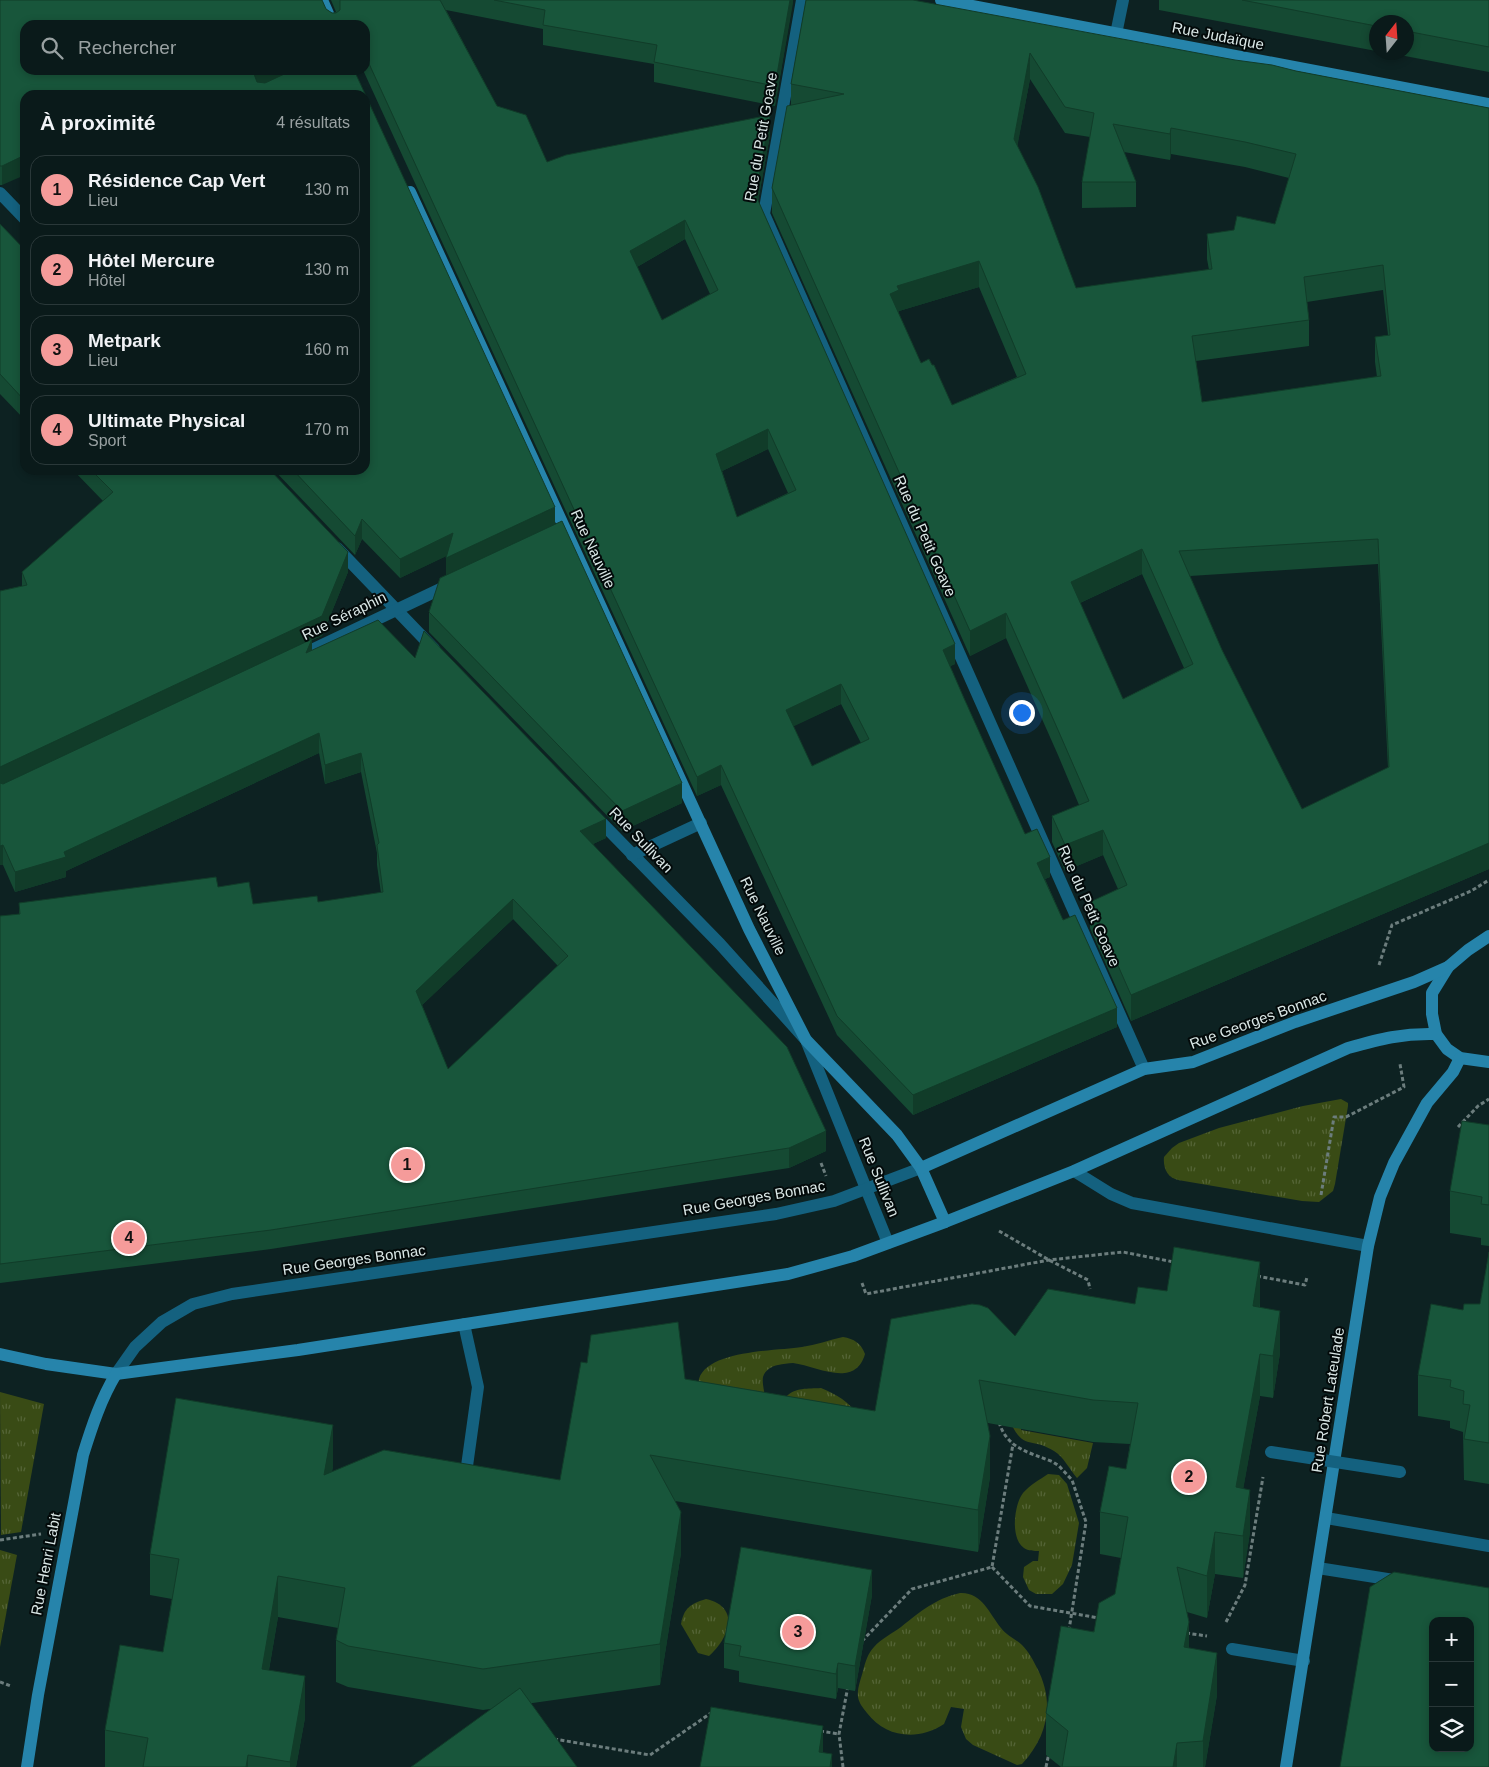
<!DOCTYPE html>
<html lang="fr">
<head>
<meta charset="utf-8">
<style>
	:root { --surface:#0a1a1a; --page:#132323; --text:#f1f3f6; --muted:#99a1a2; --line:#2a3839; --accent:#f59b9a }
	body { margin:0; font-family:Helvetica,sans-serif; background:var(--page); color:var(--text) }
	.controls { position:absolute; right:15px; bottom:15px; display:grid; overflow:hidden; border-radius:10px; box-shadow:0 2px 8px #0003 }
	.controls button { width:45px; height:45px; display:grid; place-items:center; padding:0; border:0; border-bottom:1px solid var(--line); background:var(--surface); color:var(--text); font:25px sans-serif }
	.compass { position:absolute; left:1369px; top:15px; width:45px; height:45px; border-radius:50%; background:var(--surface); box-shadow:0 2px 8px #0003; rotate:17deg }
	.you { position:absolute; left:1021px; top:712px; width:18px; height:18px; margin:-12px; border:4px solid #fff; border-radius:50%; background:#1a73e8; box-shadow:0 0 0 8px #1a73e833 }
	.badge { display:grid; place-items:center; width:32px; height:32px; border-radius:50%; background:var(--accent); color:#111; font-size:16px; font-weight:700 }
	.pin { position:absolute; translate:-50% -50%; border:2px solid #fff; box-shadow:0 1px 5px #0006 }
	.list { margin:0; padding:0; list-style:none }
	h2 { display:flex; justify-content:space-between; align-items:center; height:65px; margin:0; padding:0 20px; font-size:21px }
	h2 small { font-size:16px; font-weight:400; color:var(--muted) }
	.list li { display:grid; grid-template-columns:32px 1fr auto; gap:15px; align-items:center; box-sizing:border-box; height:70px; margin:0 10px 10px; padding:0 10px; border:1px solid var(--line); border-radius:15px }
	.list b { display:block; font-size:19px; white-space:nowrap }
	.list p { margin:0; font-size:16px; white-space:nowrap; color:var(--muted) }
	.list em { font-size:16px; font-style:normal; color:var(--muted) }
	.icon { flex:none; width:28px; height:28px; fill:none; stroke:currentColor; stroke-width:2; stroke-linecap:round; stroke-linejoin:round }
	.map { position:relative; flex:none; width:1489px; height:1767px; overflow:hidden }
	.search { position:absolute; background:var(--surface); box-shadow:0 2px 8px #0003; left:20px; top:20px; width:350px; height:55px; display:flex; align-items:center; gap:12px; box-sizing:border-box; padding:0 18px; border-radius:15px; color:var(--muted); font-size:19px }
	.panel { position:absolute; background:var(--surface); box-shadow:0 2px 8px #0003; left:20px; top:90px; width:350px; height:385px; border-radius:15px }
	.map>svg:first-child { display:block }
</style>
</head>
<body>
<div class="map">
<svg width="1489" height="1767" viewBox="0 0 1489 1767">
	<defs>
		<pattern id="grass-tufts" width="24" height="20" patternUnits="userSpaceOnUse" patternTransform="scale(1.25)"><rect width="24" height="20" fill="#394b15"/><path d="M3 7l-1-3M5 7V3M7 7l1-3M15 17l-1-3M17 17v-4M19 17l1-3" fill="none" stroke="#556537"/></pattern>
	</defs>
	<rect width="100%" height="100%" fill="#0d2222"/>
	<g fill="url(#grass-tufts)">
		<path d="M1341 1099 1348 1103V1106L1335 1184 1333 1191 1319 1202 1302 1201 1178 1180C1167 1177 1163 1168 1164 1157L1172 1148 1179 1143 1219 1128 1303 1106Z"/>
		<path d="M843 1337C854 1339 861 1343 865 1354 855 1389 817 1366 793 1363 788 1363 783 1364 778 1365 772 1366 765 1370 763 1377 762 1382 764 1391 765 1396L697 1391C698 1388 698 1383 699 1379 708 1350 776 1351 802 1347 816 1345 829 1340 843 1337Z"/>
		<path d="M1035 1349 1021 1430 1093 1443 1087 1468 1077 1478C1069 1469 1064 1457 1054 1451 1031 1436 1023 1452 1009 1419Z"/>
		<path d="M821 1388C837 1395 849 1401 858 1416L786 1397C795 1387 808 1389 821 1388Z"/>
		<polygon points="0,1392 44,1404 21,1532 1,1535"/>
		<path d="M1048 1474 1059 1475 1067 1484 1079 1523 1072 1565 1063 1584 1052 1594H1036L1029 1590 1023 1577 1024 1567 1033 1561H1038L1039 1551C1035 1551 1028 1551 1024 1548 1010 1538 1014 1505 1023 1493 1030 1485 1039 1480 1048 1474Z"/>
		<polygon points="0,1550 17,1555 0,1647"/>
		<path d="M960 1593C982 1592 989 1613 1001 1628 1007 1636 1016 1639 1022 1645 1029 1652 1033 1660 1037 1668 1055 1702 1048 1736 1022 1764L1017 1765 973 1745 966 1739 961 1727 964 1709 951 1707 944 1724C918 1741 886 1738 867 1713 863 1708 859 1703 858 1697 857 1688 861 1679 863 1671 865 1663 868 1653 874 1647 881 1639 893 1633 901 1627 921 1611 935 1599 960 1593Z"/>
		<path d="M706 1599C741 1607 729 1638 709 1656L698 1653 681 1624C684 1608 690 1604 706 1599Z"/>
	</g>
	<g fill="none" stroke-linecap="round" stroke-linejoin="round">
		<g stroke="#6c7d7d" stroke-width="3" stroke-dasharray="4 2.5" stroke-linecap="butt">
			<polyline points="1379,965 1392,925 1471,891 1489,880"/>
			<polyline points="1458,1127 1478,1106 1489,1099"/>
			<polyline points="821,1163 826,1176"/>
			<polyline points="1321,1195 1334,1117 1346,1117 1404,1087 1400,1064"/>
			<polyline points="999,1231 1049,1260 1088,1280 1090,1289"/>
			<polyline points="1257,1276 1305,1285 1307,1277"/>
			<polyline points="862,1283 866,1294 1049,1260 1123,1252 1174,1262"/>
			<path d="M999 1422C1007 1449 1029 1452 1053 1462L1059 1466 1072 1480 1086 1522 1069 1630"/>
			<polyline points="0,1540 41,1534"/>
			<polyline points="992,1567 1030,1606 1099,1618"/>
			<polyline points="1226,1622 1245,1585 1263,1477"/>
			<polyline points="1186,1633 1207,1636"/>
			<polyline points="862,1641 912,1589 992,1567 1013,1444"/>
			<polyline points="0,1682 11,1686"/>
			<polyline points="820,1731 839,1734"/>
			<polyline points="554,1739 650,1755 711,1713 713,1714"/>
			<polyline points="843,1767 839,1734 848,1686"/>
			<polyline points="1046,1767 1049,1753"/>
		</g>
		<g stroke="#14617f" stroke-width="12">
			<polyline points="464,1324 478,1387 467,1466"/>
			<polyline points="1232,1649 1304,1661"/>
		</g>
		<g stroke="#14617f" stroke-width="12">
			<polyline points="802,0 764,214 1144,1069"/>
			<polyline points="1116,34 1123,0"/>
			<polyline points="0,193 25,219"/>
			<polyline points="337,548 434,649"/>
			<polyline points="297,657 451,584"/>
			<polyline points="595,816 720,944 806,1040 888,1243"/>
			<polyline points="632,855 701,823"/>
			<polyline points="1074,1171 1111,1194 1132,1203 1368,1246"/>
			<polyline points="116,1374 135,1347 162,1322 193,1304 232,1294 776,1214 834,1201 921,1168"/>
			<polyline points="1326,1518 1489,1546"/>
			<polyline points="1318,1568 1400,1581"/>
		</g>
		<g stroke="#2684ab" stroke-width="12">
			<polyline points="322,0 333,25"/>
			<polyline points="941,0 1489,104"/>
			<polyline points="410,192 749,929 806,1040 897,1135 921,1168 945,1222"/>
			<polyline points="1489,936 1468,950 1448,967 1432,993 1432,1014 1436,1034 1447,1049 1460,1058 1489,1062"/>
			<polyline points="921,1168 1144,1069 1193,1062 1295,1022 1414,982 1448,967"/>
			<path d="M0 1354 46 1364 116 1374 298 1350 788 1274 853 1256 945 1222 1074 1171 1348 1048C1380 1039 1403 1033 1436 1034"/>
			<path d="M27 1767 38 1695 83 1455C92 1426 101 1399 116 1374"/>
			<polyline points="1286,1767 1368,1246 1380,1197 1394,1163 1427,1103 1453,1072 1460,1058"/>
		</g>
		<polyline stroke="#14617f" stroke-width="12" points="1271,1452 1400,1472"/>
	</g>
	<g fill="#154a33" fill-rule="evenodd">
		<path d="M0 0 326 9 332 13 336 12 331 0H793L775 106 654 82V64L543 45V29L446 10 497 106 547 162 770 135 758 201 955 664 950 666 963 696 1025 834 1050 877 1045 879 1063 920 1117 1027 913 1115 837 1035 721 785 697 796 363 70H365V25H25L555 524 682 803 622 831 429 632V612L446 575V556L400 578 362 539 355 555 274 470H365L25 95 2 185H0ZM685 239 710 294 662 320 637 267ZM768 449 788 493 737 517 722 471ZM841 704 861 743 812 766 793 726Z"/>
		<path d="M806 0 1296 71 1489 108V869L1131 1021 1090 928V902L1118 889 1103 855 1065 871 1052 842V816L1079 805 1058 755 1006 638 970 656 772 213V188L791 105V84ZM1030 79 1065 133 1090 137 1082 182V208L1136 207V182L1124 152 1170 160 1171 154 1245 167 1289 178 1275 224 1207 234V259L1209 270 1076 288 1017 146ZM979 287 1017 377 952 405 921 363 899 314V311ZM1383 290 1388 335 1375 337V362L1377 377 1202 402 1196 361 1309 346V320L1307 302ZM1378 564 1388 768 1302 809 1222 650 1190 576ZM1142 574 1184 668 1123 699 1080 603Z"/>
		<polygon points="1159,0 1489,0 1489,72 1384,52 1406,52 1406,22 1376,22 1376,51 1159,10"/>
		<polygon points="0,224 25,250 25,420 0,394"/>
		<path d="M73 470H270L348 572 322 636 312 640V650L415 658 606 838 593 844 826 1151 789 1168 271 1249 0 1283V916L19 914V903L218 887 253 904 318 902 381 893 377 865V853L361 772 325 784 319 753 66 871V877L15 892 3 865H0V591L22 586V572L103 501ZM513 919 558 966 448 1069 422 1005Z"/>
		<polygon points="1489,1125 1489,1246 1481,1245 1481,1238 1450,1233 1450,1191"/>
		<polygon points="1489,1252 1489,1484 1464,1480 1463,1432 1450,1428 1450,1421 1418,1416 1418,1375 1463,1310 1480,1304"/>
		<polygon points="1167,1291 1260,1303 1260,1307 1280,1353 1273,1398 1260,1396 1243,1489 1250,1532 1243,1578 1215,1574 1207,1618 1187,1612 1189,1648 1217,1695 1205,1767 1061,1767 1046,1755 1046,1713 1115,1594 1121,1558 1100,1554 1100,1512 1126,1469 1130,1444 1093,1442 988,1423 990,1477 978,1552 675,1501 681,1553 660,1685 483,1710 348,1687 336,1682 336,1640 338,1628 278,1617 269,1670 305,1718 296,1767 105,1767 105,1730 163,1652 172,1599 150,1595 150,1554 333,1466 332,1472 560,1480 685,1379 875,1411 1015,1336 1135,1304"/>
		<polygon points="872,1595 855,1691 838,1688 836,1699 739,1682 739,1671 724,1668 724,1643"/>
	</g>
	<g fill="#113c29">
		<polygon points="790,0 793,0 793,3 775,106 775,86"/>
		<polygon points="1030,53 1030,79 1014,164 1014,139"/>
		<polygon points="257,70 297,70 259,88 254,74"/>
		<polygon points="770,115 770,135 756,213 756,193"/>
		<polygon points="1171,128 1171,154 1170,160 1170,134"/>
		<polygon points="25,155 25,175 2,185 2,166"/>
		<polygon points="685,220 685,239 630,271 630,251"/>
		<polygon points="979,261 979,287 899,311 899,316 890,294 897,286"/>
		<polygon points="768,429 768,449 716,474 716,454"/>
		<polygon points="555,507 555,526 446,577 446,558"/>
		<polygon points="362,519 362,539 355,555 355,536"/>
		<polygon points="453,533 453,553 400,578 400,559"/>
		<polygon points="1142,549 1142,574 1071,607 1071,582"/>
		<polygon points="348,552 348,572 322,636 312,640 312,658 0,787 0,767"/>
		<polygon points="1006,613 1006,638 970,656 970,631"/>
		<polygon points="955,644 955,664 943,670 943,650"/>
		<polygon points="841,684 841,704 786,730 786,710"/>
		<polygon points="319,733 319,753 66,871 66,877 15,892 15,872 64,852"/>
		<polygon points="361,753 361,772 325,784 325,765"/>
		<polygon points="721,765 721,785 697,796 697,777"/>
		<polygon points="682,783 682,803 622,831 622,811"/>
		<polygon points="606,819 606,838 580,850 580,831"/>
		<polygon points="1103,830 1103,855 1065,871 1065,845"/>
		<polygon points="1489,843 1489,869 1131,1021 1131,995"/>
		<polygon points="3,845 3,865 0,865 0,846"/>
		<polygon points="1050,857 1050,877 1037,882 1037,863"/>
		<polygon points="513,899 513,919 416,1011 416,991"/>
		<polygon points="1117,1008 1117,1027 913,1115 913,1095"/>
		<polygon points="826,1131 826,1151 789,1168 789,1148"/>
		<polygon points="1260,1262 1260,1303 1253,1348 1253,1306"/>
		<polygon points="1280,1311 1280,1353 1273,1398 1273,1356"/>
		<polygon points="1260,1354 1260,1396 1236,1529 1236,1487"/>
		<polygon points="333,1425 333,1466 324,1517 324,1475"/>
		<polygon points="990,1436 990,1477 978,1552 978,1510"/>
		<polygon points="1250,1490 1250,1532 1243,1578 1243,1536"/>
		<polygon points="681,1512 681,1553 660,1685 660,1644"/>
		<polygon points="1215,1532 1215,1574 1207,1618 1207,1576"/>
		<polygon points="872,1570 872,1595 855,1691 855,1666"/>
		<polygon points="278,1576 278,1617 262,1710 262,1669"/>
		<polygon points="1189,1622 1189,1663 1184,1647"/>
		<polygon points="1217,1653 1217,1695 1205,1767 1203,1767 1203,1741"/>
		<polygon points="838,1663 838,1688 836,1699 836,1674"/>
		<polygon points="305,1676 305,1718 296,1767 290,1767 290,1762"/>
		<polygon points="823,1726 823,1759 819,1752"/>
		<polygon points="1177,1743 1177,1767 1173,1767"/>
		<polygon points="832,1754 832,1767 830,1767"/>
		<polygon points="248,1755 248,1767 246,1767"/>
	</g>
	<g fill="#18563b" stroke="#113c29" fill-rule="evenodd">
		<path d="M0 0H322L326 9 332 13H336L340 10V0H440L497 106 526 115 547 162 566 155 770 115 756 193 757 198 955 644 943 650 963 696 1025 834 1037 829 1050 857 1037 863 1063 920 1075 915 1117 1008 913 1095 837 1016 721 765 697 777 365 55V25H25V70H257L254 74 257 82 265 83 293 70H354L555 507 446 558 453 533 400 559 362 519 355 536 293 470H365V95H25V155L2 166H0ZM685 220 718 290 662 320 630 251ZM768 429 796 490 737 517 716 454ZM841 684 869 739 812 766 786 710Z"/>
		<polygon points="494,0 790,0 775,86 654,62 657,45 543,25 545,10"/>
		<path d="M806 0H913L1235 60 1272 65 1296 71 1489 108V843L1131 995 1090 902 1127 885 1103 830 1065 845 1052 816 1089 801 1058 730 1006 613 970 631 772 188 787 106 844 94 791 84ZM1030 53 1065 107 1094 113 1082 182H1136L1113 124 1170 134 1171 128 1245 142 1296 154 1275 224 1237 216 1234 230 1207 234 1212 269 1076 288 1038 187 1014 139ZM979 261 1026 374 952 405 934 365H932L929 359 921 363 890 294 899 290 897 286ZM1383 265 1390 335 1375 337 1381 376 1202 402 1192 336 1309 320 1304 277ZM1378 539 1389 767 1302 809 1222 650 1179 551ZM1142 549 1193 664 1123 699 1071 582Z"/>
		<polygon points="1242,0 1489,0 1489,47 1406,31 1406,22 1376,22 1376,26"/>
		<polygon points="0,224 25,250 25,401 0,374"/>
		<polygon points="91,470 270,470 348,552 322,616 0,767 0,591 27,585 22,572 113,492"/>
		<polygon points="562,521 682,783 622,811 429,612 440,578"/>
		<path d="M378 620 415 658 424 631 606 819 580 831 787 1047 826 1131 789 1148 271 1230 0 1264V916L20 914 19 903 216 877 218 887 249 882 253 904 317 896 318 902 383 892 377 845 379 843 361 753 325 765 319 733 64 852 66 857 15 872 3 845 0 846V783L3 784 312 639 306 653ZM513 899 568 956 448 1069 416 991Z"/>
		<polygon points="1462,1121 1489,1125 1489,1205 1481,1204 1482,1197 1450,1191"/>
		<polygon points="1174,1247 1260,1262 1253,1306 1280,1311 1273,1356 1260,1354 1236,1487 1250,1490 1243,1536 1215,1532 1207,1576 1177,1567 1189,1622 1184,1647 1217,1653 1203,1741 1177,1743 1173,1767 1062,1767 1068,1731 1046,1713 1061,1626 1094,1632 1099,1603 1115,1594 1128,1517 1100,1512 1109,1466 1126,1469 1138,1403 1093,1400 979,1380 990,1436 978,1510 650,1455 681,1512 660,1644 483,1669 348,1646 336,1640 345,1588 278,1576 262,1669 305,1676 290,1762 248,1755 246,1767 143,1767 148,1738 105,1730 120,1645 163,1652 179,1559 150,1554 176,1398 333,1425 324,1475 384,1450 560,1480 581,1362 587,1363 591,1335 678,1322 685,1379 875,1411 891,1319 972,1304 980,1305 988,1308 1015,1336 1048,1289 1135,1304 1138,1287 1167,1291"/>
		<polygon points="1489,1252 1489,1443 1464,1439 1470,1405 1463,1404 1464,1391 1450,1387 1451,1380 1418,1375 1431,1304 1463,1310 1464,1304 1480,1304"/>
		<polygon points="741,1547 872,1570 855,1666 838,1663 836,1674 739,1656 741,1646 724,1643"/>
		<path d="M1394 1572 1489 1588V1767H1340L1370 1587ZM1433 1621H1470V1748H1433Z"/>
		<polygon points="520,1688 577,1767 411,1767"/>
		<polygon points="711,1707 823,1726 819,1752 832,1754 830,1767 700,1767"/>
	</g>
	<g text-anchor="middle" stroke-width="4" stroke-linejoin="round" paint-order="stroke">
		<g font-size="15" fill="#dae7e6" stroke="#030a0a">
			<text transform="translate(1218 36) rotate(11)" y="5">Rue Judaïque</text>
			<text transform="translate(761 137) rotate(-80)" y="5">Rue du Petit Goave</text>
			<text transform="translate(925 536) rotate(66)" y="5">Rue du Petit Goave</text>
			<text transform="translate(593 549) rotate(65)" y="5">Rue Nauville</text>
			<text transform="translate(344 616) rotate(-26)" y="5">Rue Séraphin</text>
			<text transform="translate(641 840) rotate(46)" y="5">Rue Sullivan</text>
			<text transform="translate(1089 906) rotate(66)" y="5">Rue du Petit Goave</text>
			<text transform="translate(763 916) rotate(64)" y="5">Rue Nauville</text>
			<text transform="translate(1258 1020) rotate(-20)" y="5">Rue Georges Bonnac</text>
			<text transform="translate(879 1177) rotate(68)" y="5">Rue Sullivan</text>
			<text transform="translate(754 1198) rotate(-10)" y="5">Rue Georges Bonnac</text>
			<text transform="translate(354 1260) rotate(-8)" y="5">Rue Georges Bonnac</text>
			<text transform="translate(1328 1400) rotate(-81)" y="5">Rue Robert Lateulade</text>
			<text transform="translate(46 1564) rotate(-79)" y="5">Rue Henri Labit</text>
		</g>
	</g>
</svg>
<div class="controls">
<button>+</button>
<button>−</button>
<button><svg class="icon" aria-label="layers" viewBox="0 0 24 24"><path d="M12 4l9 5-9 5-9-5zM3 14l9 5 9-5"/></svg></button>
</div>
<svg class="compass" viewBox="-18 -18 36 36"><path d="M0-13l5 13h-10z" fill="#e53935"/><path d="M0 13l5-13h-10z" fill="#99a1a2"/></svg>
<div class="you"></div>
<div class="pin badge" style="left:407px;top:1165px">1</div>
<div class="pin badge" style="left:1189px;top:1477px">2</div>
<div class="pin badge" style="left:798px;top:1632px">3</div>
<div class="pin badge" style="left:129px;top:1238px">4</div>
<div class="search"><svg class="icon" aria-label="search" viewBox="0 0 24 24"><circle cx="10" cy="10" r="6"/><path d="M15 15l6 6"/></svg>Rechercher</div>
<section class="panel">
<h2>À proximité<small>4 résultats</small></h2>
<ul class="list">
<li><span class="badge">1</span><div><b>Résidence Cap Vert</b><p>Lieu</p></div><em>130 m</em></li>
<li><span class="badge">2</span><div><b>Hôtel Mercure</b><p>Hôtel</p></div><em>130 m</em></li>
<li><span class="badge">3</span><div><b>Metpark</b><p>Lieu</p></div><em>160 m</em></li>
<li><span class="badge">4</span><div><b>Ultimate Physical</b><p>Sport</p></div><em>170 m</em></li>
</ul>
</section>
</div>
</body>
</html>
